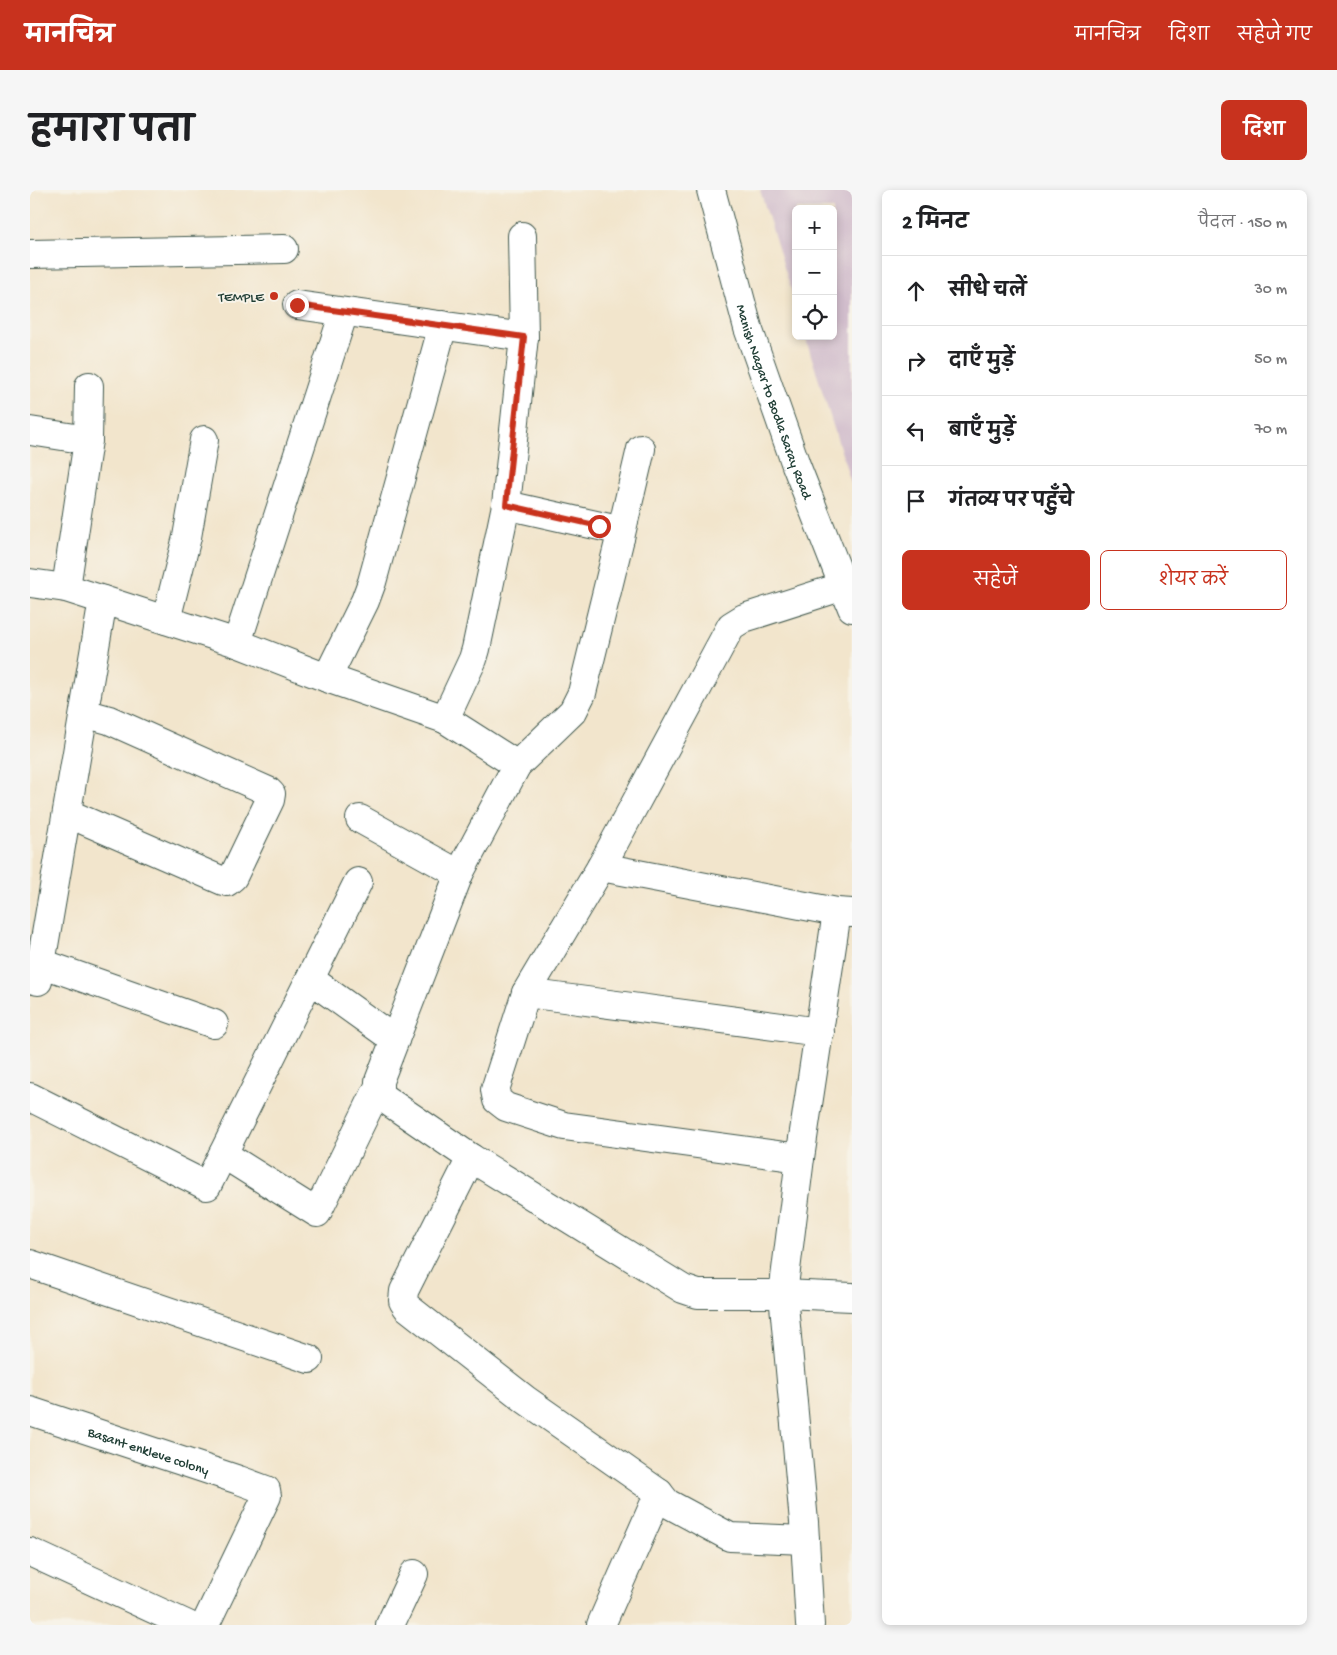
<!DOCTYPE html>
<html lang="hi">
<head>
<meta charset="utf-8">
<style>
	:root { --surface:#fff; --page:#f6f6f6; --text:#202124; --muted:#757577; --line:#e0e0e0; --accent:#c8321e }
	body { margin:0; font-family:"Gochi Hand","Playpen Sans Deva",sans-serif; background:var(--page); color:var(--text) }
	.controls { position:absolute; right:15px; top:15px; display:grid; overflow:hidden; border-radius:8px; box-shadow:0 2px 8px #0003 }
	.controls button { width:45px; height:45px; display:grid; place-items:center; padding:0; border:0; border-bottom:1px solid var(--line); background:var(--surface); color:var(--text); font:25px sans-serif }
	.stop { position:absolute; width:15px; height:15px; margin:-11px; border:4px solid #c8321e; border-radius:50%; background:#fff }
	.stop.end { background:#c8321e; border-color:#fff; box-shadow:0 1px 5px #0008 }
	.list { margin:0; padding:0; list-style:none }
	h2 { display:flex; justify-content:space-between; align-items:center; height:65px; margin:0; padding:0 20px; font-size:21px }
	h2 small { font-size:16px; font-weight:400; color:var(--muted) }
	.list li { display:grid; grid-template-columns:32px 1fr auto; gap:15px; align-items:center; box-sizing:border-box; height:70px; padding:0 20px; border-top:1px solid var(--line) }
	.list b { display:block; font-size:19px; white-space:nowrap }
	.list em { font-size:16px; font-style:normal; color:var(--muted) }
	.actions { display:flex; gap:10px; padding:15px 20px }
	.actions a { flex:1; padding:11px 0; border:1px solid var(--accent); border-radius:8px; text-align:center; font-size:18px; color:var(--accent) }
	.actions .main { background:var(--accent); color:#fff }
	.icon { flex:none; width:28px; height:28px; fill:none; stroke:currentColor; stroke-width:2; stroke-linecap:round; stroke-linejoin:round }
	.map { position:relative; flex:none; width:822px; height:1435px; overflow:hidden; border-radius:8px }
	header { display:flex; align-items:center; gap:30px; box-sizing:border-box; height:70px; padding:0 25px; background:var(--accent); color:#fff }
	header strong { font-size:24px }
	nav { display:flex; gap:28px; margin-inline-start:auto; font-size:18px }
	.intro { display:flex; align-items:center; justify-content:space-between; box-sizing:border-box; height:120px; padding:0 30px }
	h1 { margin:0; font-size:35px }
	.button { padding:12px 22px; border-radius:8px; background:var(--accent); color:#fff; font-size:18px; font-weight:700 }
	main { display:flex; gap:30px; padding:0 30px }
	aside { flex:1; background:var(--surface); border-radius:8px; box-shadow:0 2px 8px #0003 }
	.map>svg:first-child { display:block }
</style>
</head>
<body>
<header>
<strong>मानचित्र</strong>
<nav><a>मानचित्र</a><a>दिशा</a><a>सहेजे गए</a></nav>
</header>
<div class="intro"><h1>हमारा पता</h1><a class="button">दिशा</a></div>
<main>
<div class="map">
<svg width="822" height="1435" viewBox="0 0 822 1435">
	<rect width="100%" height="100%" fill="#f7f3e8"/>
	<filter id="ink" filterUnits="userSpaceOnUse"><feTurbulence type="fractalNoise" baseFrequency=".02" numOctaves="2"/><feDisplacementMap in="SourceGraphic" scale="10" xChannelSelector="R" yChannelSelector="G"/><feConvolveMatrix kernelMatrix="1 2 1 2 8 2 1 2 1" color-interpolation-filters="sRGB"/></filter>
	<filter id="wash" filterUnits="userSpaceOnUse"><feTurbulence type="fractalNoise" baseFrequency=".0096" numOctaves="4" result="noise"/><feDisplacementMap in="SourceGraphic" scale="20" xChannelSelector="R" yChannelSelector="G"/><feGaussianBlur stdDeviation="1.12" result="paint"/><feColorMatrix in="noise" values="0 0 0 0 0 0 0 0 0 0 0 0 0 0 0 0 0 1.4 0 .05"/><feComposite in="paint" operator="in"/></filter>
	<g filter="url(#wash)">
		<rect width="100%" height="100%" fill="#f2e5cc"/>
		<polygon fill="#d1bdcc" points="730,0 822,0 822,296 775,146 803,146 803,19 766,19 766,115"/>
	</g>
	<g filter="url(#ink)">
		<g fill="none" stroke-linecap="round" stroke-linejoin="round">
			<defs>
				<g id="minor">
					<path id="s1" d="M681 0 718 138 766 275 822 418"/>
					<polyline points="0,64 254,59"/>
					<polyline points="267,115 494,147"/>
					<polyline points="0,241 58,250"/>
					<polyline points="476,315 588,340 590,343 590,348 552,503 543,521 487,575 429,684 349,891 349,905 441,968 653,1099 668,1104 753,1104 822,1107"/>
					<polyline points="590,348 611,259"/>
					<polyline points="0,393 36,398 207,453 297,488 415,529 443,469 446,459 476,315 494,147 492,46"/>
					<polyline points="36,398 58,250 59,196"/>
					<polyline points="136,430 157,347 174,250"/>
					<polyline points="207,453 314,122"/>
					<polyline points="297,488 335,411 342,392 413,135"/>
					<polyline points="415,529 487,575"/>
					<polyline points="37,623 193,691 197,692 203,687 240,610 241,604 238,601 79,530 54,523"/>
					<polyline points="330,629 429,684"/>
					<polyline points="571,677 807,722 822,723"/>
					<polyline points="11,773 184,834"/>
					<polyline points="0,789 8,791 73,410"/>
					<polyline points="280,789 365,850"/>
					<polyline points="496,803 790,842"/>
					<polyline points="0,907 177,996 328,692"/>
					<polyline points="193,964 287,1023 348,898"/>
					<polyline points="441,968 374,1101 373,1111 377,1117 496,1210 629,1303 637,1313 700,1347 775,1350"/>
					<polyline points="770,968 534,936 476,917 467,910 465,900 496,803 571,677 701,436 714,428 814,396"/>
					<polyline points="0,1074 279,1169"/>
					<path id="s2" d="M0 1221 209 1290 236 1300 237 1306 175 1435"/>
					<polyline points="0,1362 158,1435"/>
					<polyline points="360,1435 384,1384"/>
					<polyline points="571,1435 629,1303"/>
					<polyline points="780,1435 774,1332 753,1104 770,968 807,722"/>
				</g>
			</defs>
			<use href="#minor" stroke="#3f564b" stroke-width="30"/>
			<use href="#minor" stroke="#fff" stroke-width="28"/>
		</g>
	</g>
	<g fill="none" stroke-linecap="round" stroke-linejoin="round" filter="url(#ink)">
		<polyline stroke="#c8321e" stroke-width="6" points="267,115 494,147 476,315 569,336"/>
	</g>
	<circle fill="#c8321e" stroke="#f7f3e8" stroke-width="2" cx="244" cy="106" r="5"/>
	<g text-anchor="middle" stroke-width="4" stroke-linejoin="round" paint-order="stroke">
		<g font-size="14" fill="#1f3d34" stroke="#f7f3e8" text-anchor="end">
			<text x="234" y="111">TEMPLE</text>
		</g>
		<g font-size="14" fill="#1f3d34" stroke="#f7f3e8">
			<text dy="5" stroke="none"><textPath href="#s1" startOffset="221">Manish Nagar to Bodla Saray Road</textPath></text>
			<text dy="5" stroke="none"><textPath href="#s2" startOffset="125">Basant enkleve colony</textPath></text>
		</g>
	</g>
</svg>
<div class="controls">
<button>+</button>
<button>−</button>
<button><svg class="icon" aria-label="locate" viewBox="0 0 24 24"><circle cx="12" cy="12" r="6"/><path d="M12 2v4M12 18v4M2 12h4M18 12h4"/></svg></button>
</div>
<div class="stop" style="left:569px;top:336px"></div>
<div class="stop end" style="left:267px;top:115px"></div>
</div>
<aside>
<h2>2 मिनट<small>पैदल · 150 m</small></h2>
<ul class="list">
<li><svg class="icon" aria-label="ahead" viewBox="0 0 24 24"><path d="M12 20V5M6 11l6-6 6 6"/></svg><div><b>सीधे चलें</b></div><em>30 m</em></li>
<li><svg class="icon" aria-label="right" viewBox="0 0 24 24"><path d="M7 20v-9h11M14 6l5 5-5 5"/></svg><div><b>दाएँ मुड़ें</b></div><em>50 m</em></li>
<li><svg class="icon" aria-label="left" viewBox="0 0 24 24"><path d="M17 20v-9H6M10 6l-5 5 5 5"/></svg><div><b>बाएँ मुड़ें</b></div><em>70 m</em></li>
<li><svg class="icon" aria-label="arrive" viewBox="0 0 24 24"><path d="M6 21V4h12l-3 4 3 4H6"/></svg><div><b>गंतव्य पर पहुँचे</b></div></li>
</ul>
<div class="actions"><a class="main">सहेजें</a><a>शेयर करें</a></div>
</aside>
</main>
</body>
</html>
